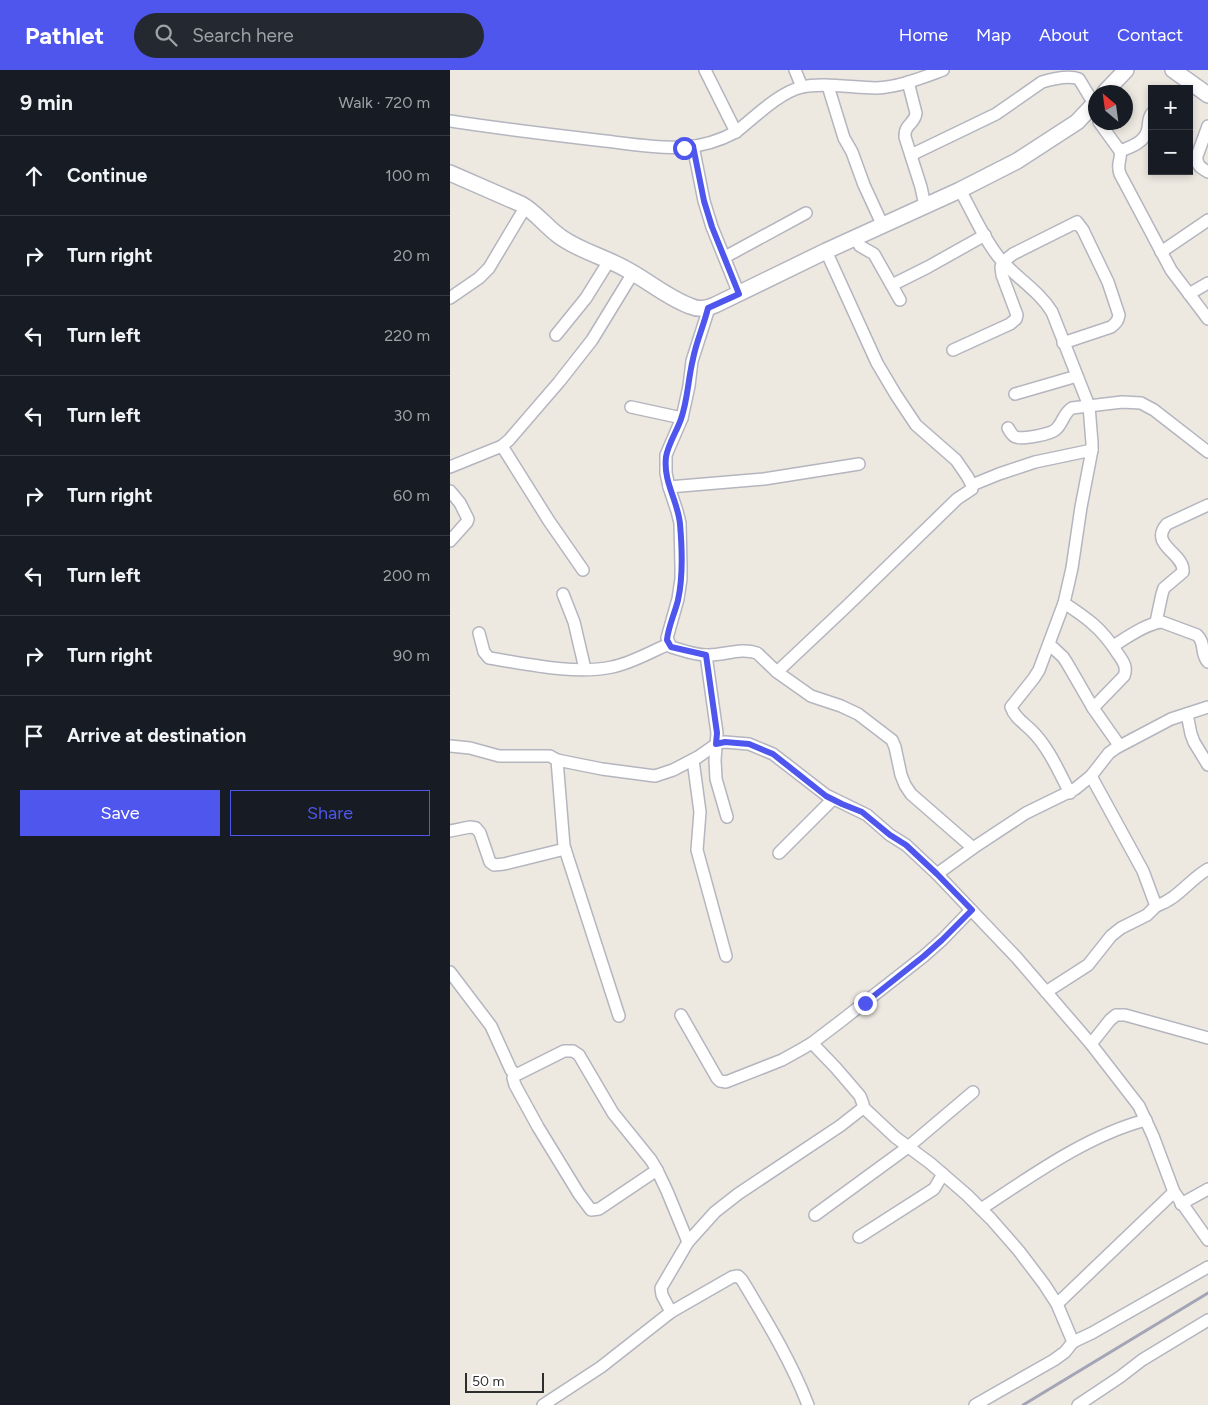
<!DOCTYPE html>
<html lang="en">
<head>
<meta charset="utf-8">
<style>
	:root { --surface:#171b24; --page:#242831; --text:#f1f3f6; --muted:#9ea1a6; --line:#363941; --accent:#4e56ed }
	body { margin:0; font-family:Figtree,sans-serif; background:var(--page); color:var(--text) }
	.controls { position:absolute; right:15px; top:15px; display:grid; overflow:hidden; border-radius:0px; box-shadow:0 2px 8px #0003 }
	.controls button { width:45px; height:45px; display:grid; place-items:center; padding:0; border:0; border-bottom:1px solid var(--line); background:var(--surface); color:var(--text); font:25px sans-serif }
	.compass { position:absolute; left:638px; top:15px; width:45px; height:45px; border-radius:50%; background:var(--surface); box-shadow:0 2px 8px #0003; rotate:331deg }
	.scale { position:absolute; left:15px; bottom:12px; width:79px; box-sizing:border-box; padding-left:5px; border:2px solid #2d2d2d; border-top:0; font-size:14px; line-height:18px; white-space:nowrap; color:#2d2d2d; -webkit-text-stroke:4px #fff; paint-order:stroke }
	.stop { position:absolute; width:15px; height:15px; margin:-11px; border:4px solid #4e56ed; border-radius:50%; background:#fff }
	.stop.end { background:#4e56ed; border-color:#fff; box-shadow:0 1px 5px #0008 }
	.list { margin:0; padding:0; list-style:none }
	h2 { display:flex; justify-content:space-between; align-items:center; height:65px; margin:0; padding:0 20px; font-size:21px }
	h2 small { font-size:16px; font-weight:400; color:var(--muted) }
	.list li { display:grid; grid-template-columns:32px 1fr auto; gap:15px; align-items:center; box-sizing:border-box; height:80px; padding:0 20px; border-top:1px solid var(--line) }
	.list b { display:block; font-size:19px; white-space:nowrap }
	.list em { font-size:16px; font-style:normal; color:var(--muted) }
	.actions { display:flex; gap:10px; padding:15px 20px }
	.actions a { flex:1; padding:11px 0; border:1px solid var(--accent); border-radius:0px; text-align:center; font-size:18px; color:var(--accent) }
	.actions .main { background:var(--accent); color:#fff }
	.icon { flex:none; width:28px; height:28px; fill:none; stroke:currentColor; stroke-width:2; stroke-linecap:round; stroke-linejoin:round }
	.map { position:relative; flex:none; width:758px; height:1335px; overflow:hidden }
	header { display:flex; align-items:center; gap:30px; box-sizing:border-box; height:70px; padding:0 25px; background:var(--accent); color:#fff }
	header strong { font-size:24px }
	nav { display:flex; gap:28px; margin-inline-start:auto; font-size:18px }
	.search { width:350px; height:45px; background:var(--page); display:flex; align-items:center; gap:12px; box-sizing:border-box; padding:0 18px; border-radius:28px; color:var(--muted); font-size:19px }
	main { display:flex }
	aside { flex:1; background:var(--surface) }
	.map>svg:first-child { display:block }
</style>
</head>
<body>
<header>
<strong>Pathlet</strong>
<div class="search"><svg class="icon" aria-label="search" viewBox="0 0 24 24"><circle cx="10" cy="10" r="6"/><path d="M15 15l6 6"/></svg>Search here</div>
<nav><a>Home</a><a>Map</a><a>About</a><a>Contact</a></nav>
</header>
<main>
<aside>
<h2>9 min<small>Walk · 720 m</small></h2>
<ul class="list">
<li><svg class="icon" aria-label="ahead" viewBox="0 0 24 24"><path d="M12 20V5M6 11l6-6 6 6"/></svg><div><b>Continue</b></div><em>100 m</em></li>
<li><svg class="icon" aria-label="right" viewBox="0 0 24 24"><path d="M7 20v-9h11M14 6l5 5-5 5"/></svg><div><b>Turn right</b></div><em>20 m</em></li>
<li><svg class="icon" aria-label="left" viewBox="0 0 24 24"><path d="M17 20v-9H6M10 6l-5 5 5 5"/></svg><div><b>Turn left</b></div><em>220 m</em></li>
<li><svg class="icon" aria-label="left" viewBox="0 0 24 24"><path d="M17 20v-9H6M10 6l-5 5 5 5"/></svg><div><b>Turn left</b></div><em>30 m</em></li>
<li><svg class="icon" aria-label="right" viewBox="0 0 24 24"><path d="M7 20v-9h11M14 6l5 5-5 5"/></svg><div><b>Turn right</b></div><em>60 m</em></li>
<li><svg class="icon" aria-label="left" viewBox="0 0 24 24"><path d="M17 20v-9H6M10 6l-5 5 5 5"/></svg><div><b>Turn left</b></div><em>200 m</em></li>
<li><svg class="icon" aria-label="right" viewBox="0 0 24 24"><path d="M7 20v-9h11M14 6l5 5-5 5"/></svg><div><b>Turn right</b></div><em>90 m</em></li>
<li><svg class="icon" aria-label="arrive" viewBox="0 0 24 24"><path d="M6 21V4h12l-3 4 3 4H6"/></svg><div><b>Arrive at destination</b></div></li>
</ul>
<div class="actions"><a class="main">Save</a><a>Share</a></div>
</aside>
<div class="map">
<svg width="758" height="1335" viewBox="0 0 758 1335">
	<rect width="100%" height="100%" fill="#ede9e1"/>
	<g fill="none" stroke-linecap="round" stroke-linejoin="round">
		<defs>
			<g id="street">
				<polyline points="255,0 286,62"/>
				<polyline points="345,0 352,17"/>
				<path d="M458 12 466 43C465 54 454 54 455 67L471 117 475 136"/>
				<polyline points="378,16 394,68 402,82 414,115 433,156"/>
				<path d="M0 51C52 59 103 65 155 71 181 74 209 79 235 77 253 76 269 71 286 62 305 47 328 23 352 17 372 12 404 18 426 18 449 17 471 8 493 0"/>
				<path d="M649 52 670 81C672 90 666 93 670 104L721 200 758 249"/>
				<path d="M758 56 747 86C746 95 751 98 758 102"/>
				<polyline points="243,76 254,131 262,157 289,224"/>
				<path d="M670 81C681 77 696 72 698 58 699 52 698 48 702 43"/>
				<path d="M461 85 546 44 592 12C602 9 619 5 629 9L644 34"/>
				<path d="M510 120C523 143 534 170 551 190 567 208 589 221 602 242L639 336 642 373V380L631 437 622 498 614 533C637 548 651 558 666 581 672 590 678 596 674 606L643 638"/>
				<polyline points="406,168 410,176 424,184 450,230"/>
				<polyline points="711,182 758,150"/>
				<polyline points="275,187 356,143"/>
				<polyline points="442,215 478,197 535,165"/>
				<polyline points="739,224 758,213"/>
				<polyline points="0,228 29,208 39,198 76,136"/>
				<path d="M259 238 242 291 239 316 232 348 216 385V403L219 417 227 441 230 453 231 496V509L228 529 217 568 221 577C232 580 244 585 256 585 273 586 290 577 307 583L327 602 361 626 391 636 408 644 442 670 445 677 451 705 455 715 461 724 523 778"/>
				<polyline points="106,265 136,228 159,191"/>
				<path d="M503 280 560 254 566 249 567 245 552 205 551 197 553 192 563 184 627 152 633 160 658 212 669 245C668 251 666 253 661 257L613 273"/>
				<polyline points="565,324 627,306"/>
				<polyline points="181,337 232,348"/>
				<path d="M558 358C560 361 562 366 566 367 571 370 601 364 605 360 613 354 613 343 622 338L672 332 691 333 704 340 758 382"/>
				<polyline points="52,376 99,451 133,500"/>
				<polyline points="0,397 52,376 59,370 109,312 142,270 183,203"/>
				<polyline points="522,415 549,404 585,392 642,380"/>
				<polyline points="219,417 314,409 409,394"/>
				<polyline points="0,421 10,433 18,449 17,452 0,471"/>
				<polyline points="113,524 124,552 135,599"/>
				<path d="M614 533 589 600 584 608 561 637C564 647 575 654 582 661 599 678 609 702 620 723"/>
				<path d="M706 552 712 524 714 518 733 502C735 483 698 475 717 454L758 435"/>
				<path d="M29 563 34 582 39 588C77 594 124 605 162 597 182 593 200 582 219 574"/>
				<polyline points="599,574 613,587 617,593 643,638 669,675"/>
				<path d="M663 576C676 568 697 553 712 552L747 565C756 573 750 584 758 592"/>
				<polyline points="256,585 267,663 265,690 266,709 277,747"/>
				<polyline points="327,602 397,536 507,429 522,419 522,415 517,406 506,390 466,355 446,325 427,293 376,181"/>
				<polyline points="737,644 741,664 744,672 758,695"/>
				<polyline points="0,676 20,678 49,686 100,686 107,690 114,776 169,946"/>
				<polyline points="107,690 152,699 205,706 223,700 248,687 268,673 275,672 299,674 323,684 376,725 417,745 440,765 456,775 487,804 567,888 641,974 689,1036 703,1066 724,1122 758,1170"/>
				<polyline points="243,690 250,742 247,780 276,886"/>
				<polyline points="0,761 20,757 26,758 30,763 40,792 44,795 54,794 115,779"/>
				<polyline points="329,783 383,729"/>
				<polyline points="487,804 523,778 576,743 625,719 641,706 659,683 666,678 721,649 758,637"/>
				<path d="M706 836C728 829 739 810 758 799"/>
				<polyline points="0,902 41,956 61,1000 64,1003 68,1004 114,981 123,981 129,985 163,1043 201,1090 207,1100 217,1121 238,1172"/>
				<polyline points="596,922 638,895 661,866 671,858 697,845 706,836 693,801 641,706"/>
				<polyline points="231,945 267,1008 270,1011 276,1012 332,990 350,980 362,973 391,951 474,886 492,870 521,840"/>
				<polyline points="641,974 660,950 666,945 675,945 758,968"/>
				<polyline points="64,1003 63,1008 65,1015 88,1057 129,1124 141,1140 149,1139 207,1100"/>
				<polyline points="413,1037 445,1067 480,1093 517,1125 541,1149 569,1181 594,1214 607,1234 623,1272 615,1282 604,1290 525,1335"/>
				<polyline points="731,1134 758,1119"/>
				<path d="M531 1139C581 1106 638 1065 696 1050"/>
				<polyline points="365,1145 458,1077 523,1022"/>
				<polyline points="409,1167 484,1119 493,1104"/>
				<polyline points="607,1234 724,1122"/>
				<polyline points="221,1242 212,1225 211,1218 238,1172 265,1142 288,1124 390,1056 413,1038 413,1034 410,1026 386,998 362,973"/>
				<polyline points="623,1272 642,1263 758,1197"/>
				<path d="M93 1335 151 1297 221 1242 282 1207 288 1206 292 1210C316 1250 341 1291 358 1335"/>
				<polyline points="628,1335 670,1307 692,1290 758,1250"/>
			</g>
			<g id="secondary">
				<polyline points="723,0 758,25"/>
				<polyline points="655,22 676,0"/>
				<path d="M0 103 71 134C86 142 97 158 112 168 131 181 154 187 174 198 196 209 216 227 240 236 249 240 256 239 265 235L376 181 510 120 567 91 627 52 646 32"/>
			</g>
		</defs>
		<use href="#street" stroke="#b4b5bf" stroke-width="14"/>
		<use href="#secondary" stroke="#b4b5bf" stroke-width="18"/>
		<use href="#street" stroke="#fff" stroke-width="11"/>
		<use href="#secondary" stroke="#fff" stroke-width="15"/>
		<polyline stroke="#a3a4b5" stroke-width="3" points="573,1335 758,1223"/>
	</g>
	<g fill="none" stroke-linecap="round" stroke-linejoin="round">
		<path stroke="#4e56ed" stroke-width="6" d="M234 78 243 76 254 131 262 157 289 224 258 238C254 255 246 272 243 289 238 309 238 329 231 349 227 361 218 374 216 387 213 412 228 431 230 454 232 477 233 508 228 530 225 543 218 557 217 570L221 577 256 585 267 663 266 674 275 672 299 674 323 684 376 726 392 734 412 742 440 765 456 775 487 804 522 840 492 870 474 886 415 933"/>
	</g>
</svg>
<div class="controls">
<button>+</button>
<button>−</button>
</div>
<svg class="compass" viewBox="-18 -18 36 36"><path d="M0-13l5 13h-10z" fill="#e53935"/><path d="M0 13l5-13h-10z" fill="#9ea1a6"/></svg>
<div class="scale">50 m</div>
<div class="stop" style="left:234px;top:78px"></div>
<div class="stop end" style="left:415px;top:933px"></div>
</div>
</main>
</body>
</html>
